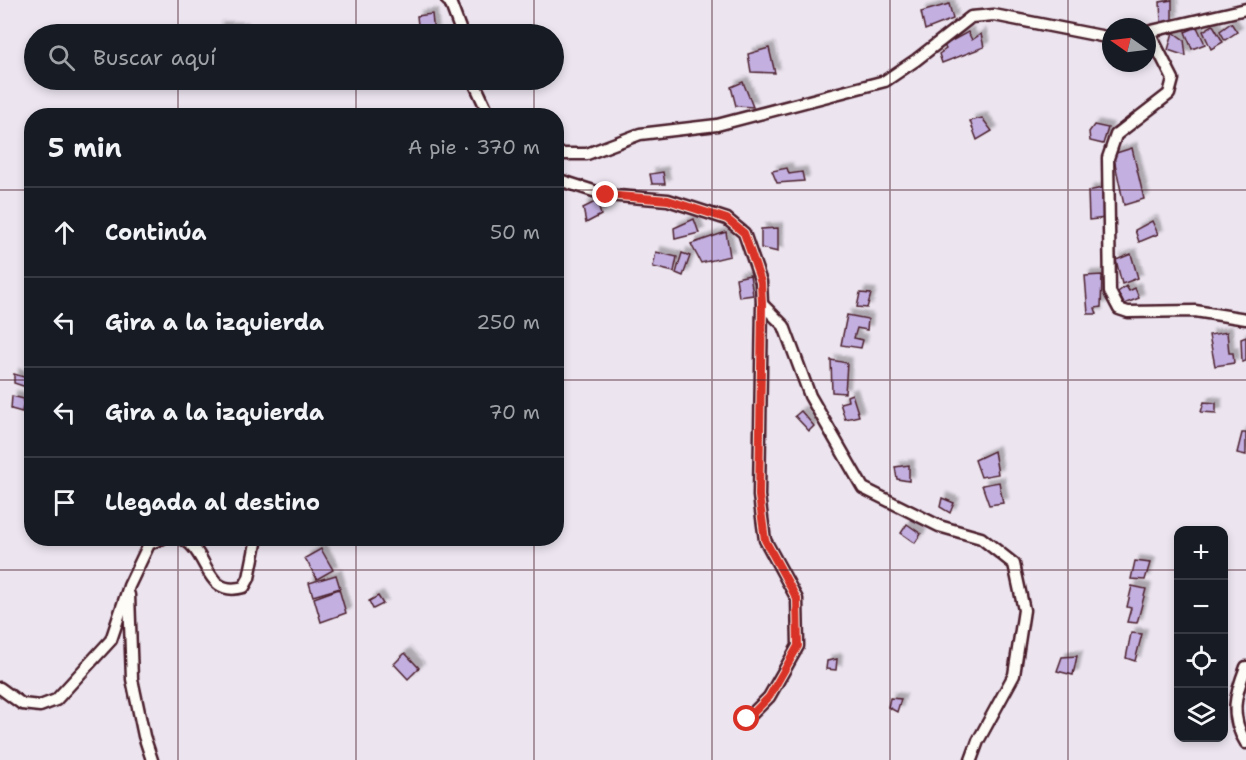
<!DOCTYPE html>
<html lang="es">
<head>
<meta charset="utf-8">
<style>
	:root { --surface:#171b24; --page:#242831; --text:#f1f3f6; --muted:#9ea1a6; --line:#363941 }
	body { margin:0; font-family:"Shantell Sans",sans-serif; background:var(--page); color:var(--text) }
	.controls { position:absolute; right:18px; bottom:18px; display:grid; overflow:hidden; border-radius:12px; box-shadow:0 3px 9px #0003 }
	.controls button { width:54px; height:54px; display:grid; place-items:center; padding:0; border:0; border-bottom:2px solid var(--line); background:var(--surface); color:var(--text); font:30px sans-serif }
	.compass { position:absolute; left:1102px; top:18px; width:54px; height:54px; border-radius:50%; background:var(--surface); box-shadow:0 3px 9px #0003; rotate:284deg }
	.stop { position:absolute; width:18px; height:18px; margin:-14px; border:4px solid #d93025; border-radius:50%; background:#fff }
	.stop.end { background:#d93025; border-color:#fff; box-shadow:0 2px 6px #0008 }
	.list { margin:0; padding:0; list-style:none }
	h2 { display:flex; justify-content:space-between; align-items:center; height:78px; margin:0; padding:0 24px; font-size:26px }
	h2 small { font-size:20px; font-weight:400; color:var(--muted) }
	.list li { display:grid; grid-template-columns:39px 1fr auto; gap:18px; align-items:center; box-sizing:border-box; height:90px; padding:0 24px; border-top:2px solid var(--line) }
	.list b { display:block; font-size:22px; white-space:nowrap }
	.list em { font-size:20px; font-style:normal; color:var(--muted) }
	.icon { flex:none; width:33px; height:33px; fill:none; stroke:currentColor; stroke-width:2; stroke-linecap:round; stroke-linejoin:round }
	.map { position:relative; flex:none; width:1246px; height:760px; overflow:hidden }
	.search { position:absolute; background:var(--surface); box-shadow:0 3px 9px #0003; left:24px; top:24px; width:540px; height:66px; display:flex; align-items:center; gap:15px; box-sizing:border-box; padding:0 21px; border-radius:33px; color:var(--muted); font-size:22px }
	.panel { position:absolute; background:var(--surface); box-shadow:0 3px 9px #0003; left:24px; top:108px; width:540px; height:438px; border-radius:24px }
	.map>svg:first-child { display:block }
</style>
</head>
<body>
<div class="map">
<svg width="1246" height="760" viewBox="0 0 1246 760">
	<defs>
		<filter id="shadow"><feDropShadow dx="5" dy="-5" stdDeviation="1.5" flood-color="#0004"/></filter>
	</defs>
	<rect width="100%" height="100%" fill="#ece5f0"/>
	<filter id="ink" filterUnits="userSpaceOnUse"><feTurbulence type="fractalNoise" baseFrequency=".0167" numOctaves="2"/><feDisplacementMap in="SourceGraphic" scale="12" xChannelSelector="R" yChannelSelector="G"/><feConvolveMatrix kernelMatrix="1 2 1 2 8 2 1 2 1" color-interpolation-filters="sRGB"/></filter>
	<g filter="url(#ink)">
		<g fill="#c3b0e1" stroke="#4a1f2b" stroke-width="1.5" filter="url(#shadow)">
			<polygon points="1172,0 1172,21 1161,23 1160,2"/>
			<polygon points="949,4 953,19 925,30 921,12"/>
			<polygon points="432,14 434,34 419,34 417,16"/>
			<polygon points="1231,23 1237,32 1225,40 1220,31"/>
			<polygon points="1213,25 1223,42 1211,49 1203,31"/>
			<polygon points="218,27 243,28 243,34 218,34"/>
			<polygon points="1197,27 1205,44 1192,49 1185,32"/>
			<polygon points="968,32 972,40 981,34 984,47 942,63 939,54 946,49 944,45"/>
			<polygon points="1173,32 1184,40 1186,56 1168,50"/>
			<polygon points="769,48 775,73 751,72 748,54"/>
			<polygon points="743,82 753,107 736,106 731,87"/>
			<polygon points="982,118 992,131 977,140 970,121"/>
			<polygon points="1094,125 1108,128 1103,144 1090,141 1089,132"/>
			<polygon points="1132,148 1144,199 1124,205 1113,154"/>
			<polygon points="787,168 789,174 802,172 804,181 777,183 772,171"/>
			<polygon points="663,172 665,184 652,184 650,174"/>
			<polygon points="1102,188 1106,218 1089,220 1088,191"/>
			<polygon points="597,201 601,215 586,223 583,208"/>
			<polygon points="694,219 699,233 675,239 674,228"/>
			<polygon points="1152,221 1158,234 1139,242 1135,230"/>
			<polygon points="778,228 778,252 761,248 761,229"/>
			<polygon points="726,232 730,256 701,263 691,244"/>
			<polygon points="656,252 677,257 674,272 653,267"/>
			<polygon points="682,253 690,256 683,276 676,273"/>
			<polygon points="1131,254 1138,278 1122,284 1116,260"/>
			<polygon points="750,275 753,295 739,297 736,278"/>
			<polygon points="1102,275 1101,307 1095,308 1097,314 1088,314 1085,276"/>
			<polygon points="1126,286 1129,291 1135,288 1139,298 1124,304 1118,292"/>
			<polygon points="860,293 871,294 867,308 857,307"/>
			<polygon points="847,315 868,319 867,330 857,328 854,338 863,340 861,348 841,345"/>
			<polygon points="1227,332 1229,353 1233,353 1234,363 1215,366 1209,335"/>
			<polygon points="1246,337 1246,361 1242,362 1241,339"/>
			<polygon points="831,360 847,363 845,393 832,392"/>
			<polygon points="14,374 27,378 26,387 14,383"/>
			<polygon points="852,394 859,416 845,419 840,403 848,401 847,396"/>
			<polygon points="12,396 24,399 22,412 11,409"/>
			<polygon points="1204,402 1216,403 1216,413 1201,412"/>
			<polygon points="801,411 814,426 809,431 795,416"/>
			<polygon points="1242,433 1246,433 1246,455 1237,453"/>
			<polygon points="994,451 998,474 981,477 975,460"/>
			<polygon points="909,465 909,481 897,479 895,467"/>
			<polygon points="999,482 1003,503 989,505 982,485"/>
			<polygon points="942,498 954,503 950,513 940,507"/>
			<polygon points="907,524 921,534 915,543 901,533"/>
			<polygon points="321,549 333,570 317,579 305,558"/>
			<polygon points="1135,561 1150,563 1145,580 1131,579"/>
			<polygon points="336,575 340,588 313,596 309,583"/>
			<polygon points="1132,586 1146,589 1137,623 1127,622 1131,608 1127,607"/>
			<polygon points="339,589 346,613 321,622 314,598"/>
			<polygon points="378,596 383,604 373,609 369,601"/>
			<polygon points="1131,633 1142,634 1135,661 1126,658"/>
			<polygon points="405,653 419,668 408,679 394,664"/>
			<polygon points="1077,656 1073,675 1057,671 1062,657"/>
			<polygon points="837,659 836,670 826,669 827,661"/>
			<polygon points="890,698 901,699 897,712 888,707"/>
		</g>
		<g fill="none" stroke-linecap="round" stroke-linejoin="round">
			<defs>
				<g id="minor">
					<polyline points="447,0 450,2 462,34"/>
					<polyline points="1147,32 1246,9"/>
					<polyline points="1149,32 1173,79 1169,94 1116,135 1108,158 1110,292 1119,309 1128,312 1195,311 1246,319"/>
					<polyline points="473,80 486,108 485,116"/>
					<polyline points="556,154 587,154 640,134 717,125 885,81 916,60 971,17 994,15 1111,38"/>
					<polyline points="556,179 606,195 668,200 727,219 744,233 761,282 762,304 759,496 765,540 797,599 798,646 769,697 747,719"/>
					<polyline points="762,304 784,326 810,396 863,488 939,526 981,538 1014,564 1024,610 1014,675 978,741 971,760"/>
					<path d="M181 538C211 552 203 598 244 587L249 578 257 538"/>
					<polyline points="129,595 132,679 144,736 152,760"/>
					<path d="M1246 667C1235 695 1229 716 1246 743"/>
					<polyline points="0,688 22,704 40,706 56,700 111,640 129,586 149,544 163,538"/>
				</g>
			</defs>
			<use href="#minor" stroke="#4a1f2b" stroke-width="15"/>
			<use href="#minor" stroke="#fdfcf7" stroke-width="10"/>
		</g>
	</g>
	<g fill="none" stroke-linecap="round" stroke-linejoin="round" filter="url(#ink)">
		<polyline stroke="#d93025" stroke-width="8" points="606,195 668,200 727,219 744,233 761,282 762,304 759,496 765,540 797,599 798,646 769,697 747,719"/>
	</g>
	<path fill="none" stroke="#4a1f2b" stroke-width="1.5" stroke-opacity="0.55" d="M178 0V34M356 0V34M534 0V34M712 0V760M890 0V760M1068 0V760M178 80V116M356 80V116M534 80V116M0 190H32M556 190H1246M0 380H32M556 380H1246M178 538V760M356 538V760M534 538V760M0 570H1178M1224 570H1246"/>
</svg>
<div class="controls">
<button>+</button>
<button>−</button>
<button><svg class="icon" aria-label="locate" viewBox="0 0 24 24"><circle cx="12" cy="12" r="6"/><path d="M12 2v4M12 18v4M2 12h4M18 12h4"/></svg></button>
<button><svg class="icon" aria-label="layers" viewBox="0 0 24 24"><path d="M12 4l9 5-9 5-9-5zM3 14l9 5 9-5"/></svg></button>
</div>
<svg class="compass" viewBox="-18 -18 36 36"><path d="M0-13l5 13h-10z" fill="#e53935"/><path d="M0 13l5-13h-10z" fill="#9ea1a6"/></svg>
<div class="stop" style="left:747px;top:719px"></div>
<div class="stop end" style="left:606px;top:195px"></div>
<div class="search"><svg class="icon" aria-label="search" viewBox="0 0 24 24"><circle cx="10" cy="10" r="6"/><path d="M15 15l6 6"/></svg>Buscar aquí</div>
<section class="panel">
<h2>5 min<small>A pie · 370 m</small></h2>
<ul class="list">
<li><svg class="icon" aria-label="ahead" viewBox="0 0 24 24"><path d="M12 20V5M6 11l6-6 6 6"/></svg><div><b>Continúa</b></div><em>50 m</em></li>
<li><svg class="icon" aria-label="left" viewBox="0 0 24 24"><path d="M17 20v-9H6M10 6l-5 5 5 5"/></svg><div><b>Gira a la izquierda</b></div><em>250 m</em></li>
<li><svg class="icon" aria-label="left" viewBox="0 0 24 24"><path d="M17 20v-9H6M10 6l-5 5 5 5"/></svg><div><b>Gira a la izquierda</b></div><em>70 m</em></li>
<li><svg class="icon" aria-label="arrive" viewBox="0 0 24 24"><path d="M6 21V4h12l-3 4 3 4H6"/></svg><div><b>Llegada al destino</b></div></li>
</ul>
</section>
</div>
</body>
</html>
